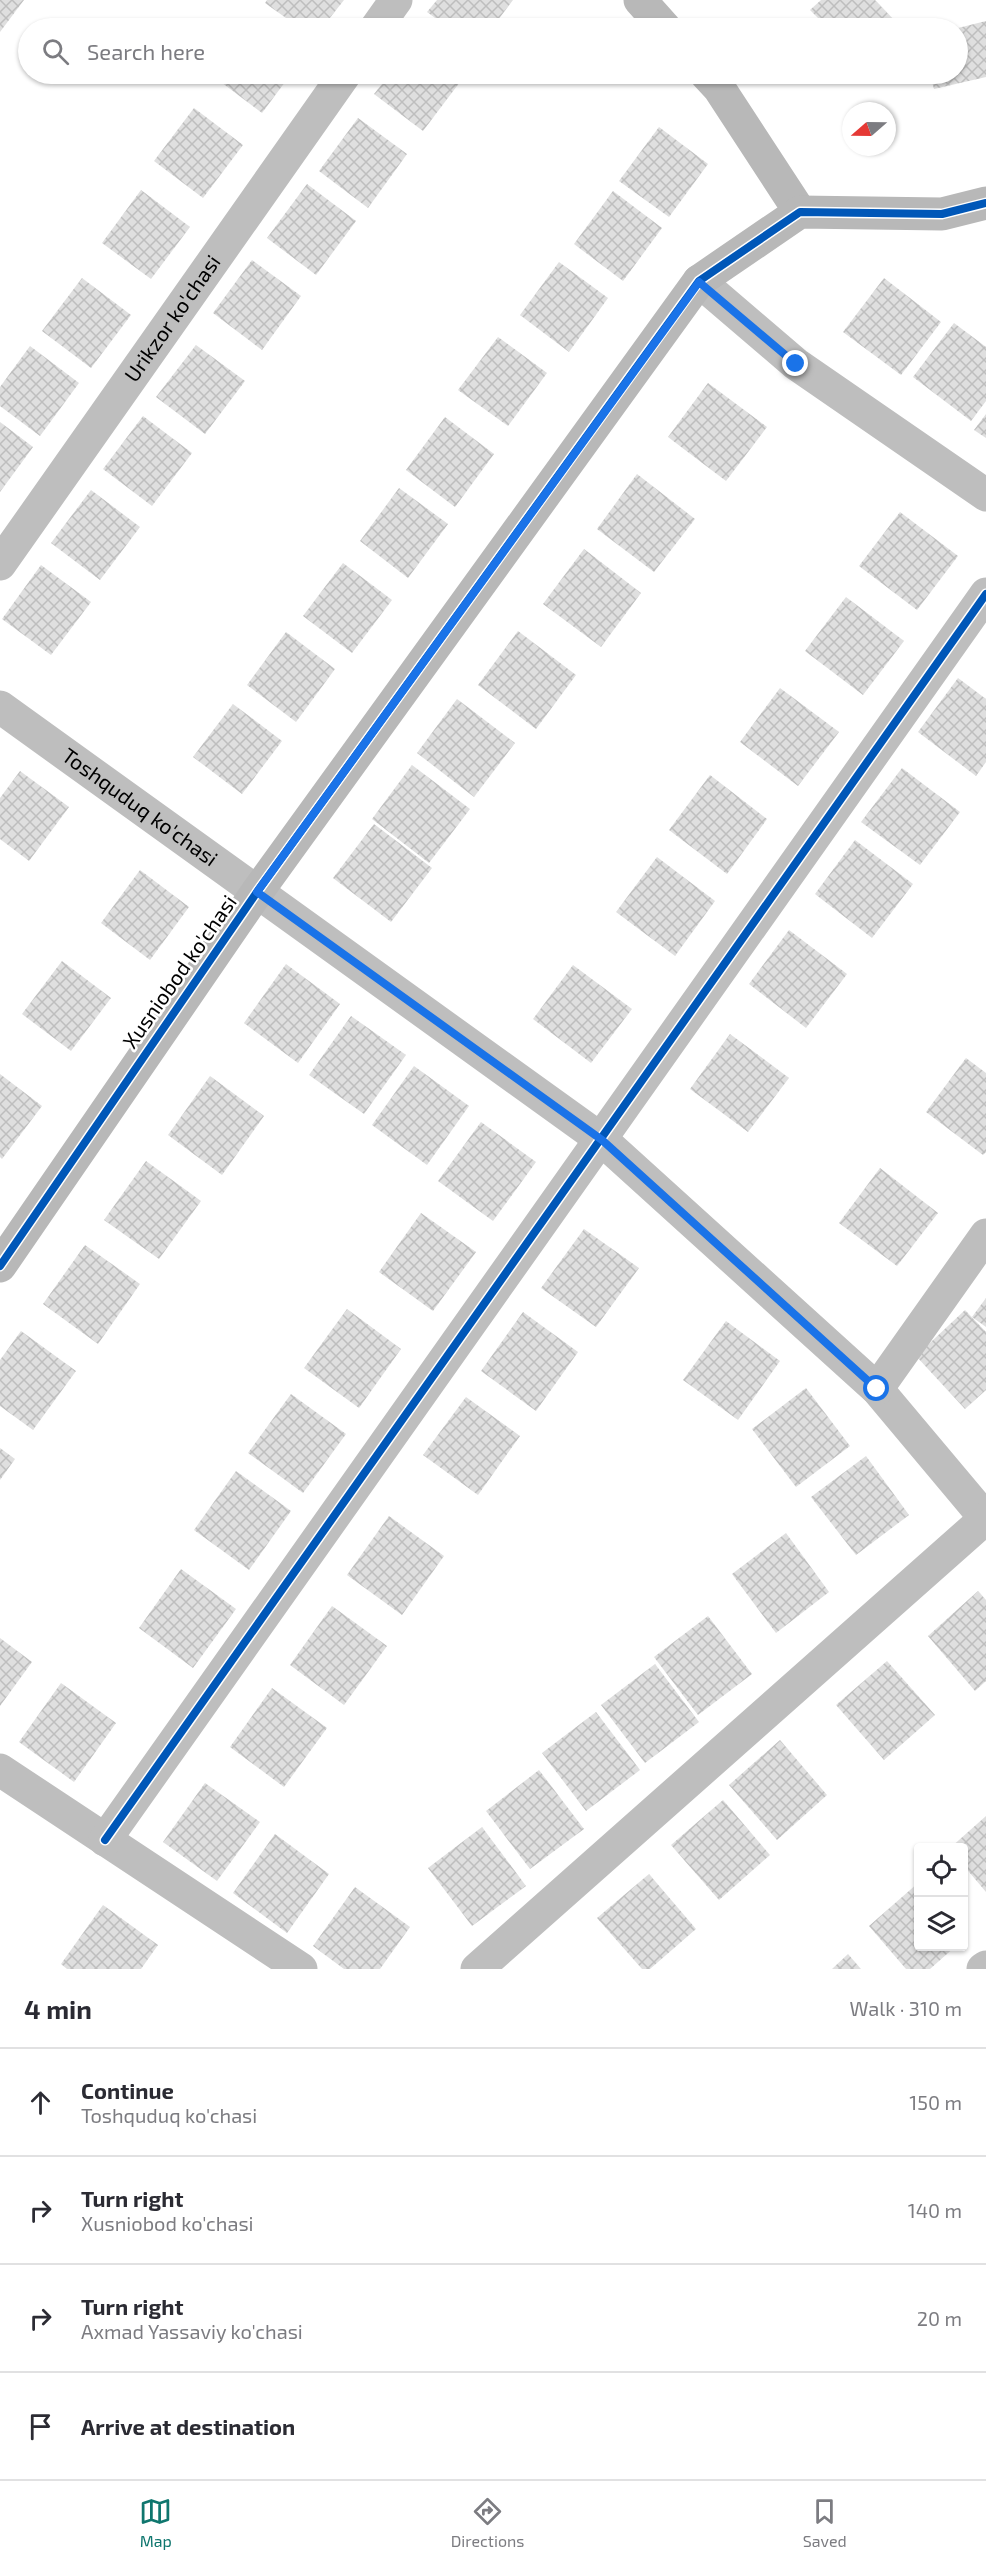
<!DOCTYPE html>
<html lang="en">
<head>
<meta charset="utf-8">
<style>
	:root { --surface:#fff; --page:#f2f2f3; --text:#2b2b33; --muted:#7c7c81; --line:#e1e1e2; --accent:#0f766e }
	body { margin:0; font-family:"Exo 2",sans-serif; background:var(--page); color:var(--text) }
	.controls { position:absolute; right:18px; bottom:18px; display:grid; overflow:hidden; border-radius:6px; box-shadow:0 2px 4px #0004 }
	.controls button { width:54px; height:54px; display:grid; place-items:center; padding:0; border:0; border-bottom:2px solid var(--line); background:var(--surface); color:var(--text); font:30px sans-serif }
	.compass { position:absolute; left:842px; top:102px; width:54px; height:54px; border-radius:50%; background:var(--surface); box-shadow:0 2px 4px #0004; rotate:250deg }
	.stop { position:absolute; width:18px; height:18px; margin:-14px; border:4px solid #1a73e8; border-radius:50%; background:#fff }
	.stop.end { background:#1a73e8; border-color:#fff; box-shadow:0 2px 6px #0008 }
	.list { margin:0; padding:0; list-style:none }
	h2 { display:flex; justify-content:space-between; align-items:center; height:78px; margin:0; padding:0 24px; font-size:26px }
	h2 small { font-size:20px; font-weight:400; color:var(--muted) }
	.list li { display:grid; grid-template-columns:39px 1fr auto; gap:18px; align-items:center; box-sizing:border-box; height:108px; padding:0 24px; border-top:2px solid var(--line) }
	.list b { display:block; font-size:22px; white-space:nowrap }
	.list p { margin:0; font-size:20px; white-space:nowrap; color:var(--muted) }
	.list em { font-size:20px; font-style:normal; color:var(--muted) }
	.icon { flex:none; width:33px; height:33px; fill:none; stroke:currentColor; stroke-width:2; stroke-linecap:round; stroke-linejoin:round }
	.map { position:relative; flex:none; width:986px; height:1969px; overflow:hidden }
	.search { position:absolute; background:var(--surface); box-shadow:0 2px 4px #0004; left:18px; right:18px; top:18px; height:66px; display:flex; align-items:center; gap:15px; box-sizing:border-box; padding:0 21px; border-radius:33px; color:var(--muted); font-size:22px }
	.sheet { height:510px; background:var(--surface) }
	nav { display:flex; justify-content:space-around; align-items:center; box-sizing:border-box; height:84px; border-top:2px solid var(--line); background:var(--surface); font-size:16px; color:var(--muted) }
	nav a { display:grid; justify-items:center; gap:3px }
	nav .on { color:var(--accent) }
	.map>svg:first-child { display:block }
</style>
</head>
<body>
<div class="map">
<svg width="986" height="1969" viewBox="0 0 986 1969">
	<defs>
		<pattern id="building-cross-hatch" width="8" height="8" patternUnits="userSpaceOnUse" patternTransform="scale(1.5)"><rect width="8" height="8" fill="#dfdfdf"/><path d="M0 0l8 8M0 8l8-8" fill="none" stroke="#bebebe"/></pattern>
	</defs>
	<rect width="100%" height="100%" fill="#fff"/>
	<g fill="url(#building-cross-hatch)">
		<polygon points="0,0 24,0 0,32"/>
		<polygon points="267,0 344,0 322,28 300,28 265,3"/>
		<polygon points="437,0 513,0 492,28 449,28 427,12"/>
		<polygon points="821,0 875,0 898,24 893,28 828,28 810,10"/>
		<polygon points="986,21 986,77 934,89 930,74 958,74 958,28"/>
		<polygon points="215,74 291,74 262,113 213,76"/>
		<polygon points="390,74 457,74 463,78 423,131 374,94"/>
		<polygon points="194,108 243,145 203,198 154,161"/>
		<polygon points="358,118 407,154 368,208 319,171"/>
		<polygon points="659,127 708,164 669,217 619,181"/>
		<polygon points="307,184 356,221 316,275 267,238"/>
		<polygon points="141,190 190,227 151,279 102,243"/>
		<polygon points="613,191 662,228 623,281 574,244"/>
		<polygon points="252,260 301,296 262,350 213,313"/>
		<polygon points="559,262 608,298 569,352 520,315"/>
		<polygon points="82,278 131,315 91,368 42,331"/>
		<polygon points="884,278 941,322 901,375 843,332"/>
		<polygon points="954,323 986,347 986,401 971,421 913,377"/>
		<polygon points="498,337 547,373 508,426 458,390"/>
		<polygon points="196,345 245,381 205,434 156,397"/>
		<polygon points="30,346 79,383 40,436 0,406 0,387"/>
		<polygon points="708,383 767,427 726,481 668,437"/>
		<polygon points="986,414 986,438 974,430"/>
		<polygon points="143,416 192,453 152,506 103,469"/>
		<polygon points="445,417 494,454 455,507 406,470"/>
		<polygon points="0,422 33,447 0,492"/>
		<polygon points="637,474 695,519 654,572 597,529"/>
		<polygon points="399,488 448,524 408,578 360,541"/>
		<polygon points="91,490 140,527 100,580 51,543"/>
		<polygon points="900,512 958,556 917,610 859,566"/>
		<polygon points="584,549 641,593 601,647 543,604"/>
		<polygon points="343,563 392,600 352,653 303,616"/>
		<polygon points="41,565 91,602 51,655 2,619"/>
		<polygon points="846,597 904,641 863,695 805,651"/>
		<polygon points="518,631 576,675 536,729 478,685"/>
		<polygon points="286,632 335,669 296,722 247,685"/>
		<polygon points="958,678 986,699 986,762 976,776 918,732"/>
		<polygon points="780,688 839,732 798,786 740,742"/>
		<polygon points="457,699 515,743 474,797 417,753"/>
		<polygon points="233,704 282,741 242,794 193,757"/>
		<polygon points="412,765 470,809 429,863 372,819"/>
		<polygon points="902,768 960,812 920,865 861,822"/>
		<polygon points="20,771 69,807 29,861 0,839 0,798"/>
		<polygon points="710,775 767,819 727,874 669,830"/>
		<polygon points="374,824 432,868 391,922 333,878"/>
		<polygon points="855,840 913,884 872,938 815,894"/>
		<polygon points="657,857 715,901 675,956 616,912"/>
		<polygon points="140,870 189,907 150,960 101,923"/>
		<polygon points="789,930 847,974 806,1028 749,984"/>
		<polygon points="62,961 111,998 71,1051 22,1014"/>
		<polygon points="286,964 340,1004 298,1063 244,1023"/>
		<polygon points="573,965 632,1009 591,1063 533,1019"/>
		<polygon points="351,1016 406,1055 364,1114 309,1075"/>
		<polygon points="730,1034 789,1078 748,1132 690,1089"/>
		<polygon points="966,1058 986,1073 986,1152 983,1155 926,1112"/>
		<polygon points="414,1066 469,1106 427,1165 372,1125"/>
		<polygon points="0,1074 42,1106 2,1159 0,1157"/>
		<polygon points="210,1076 264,1116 222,1175 168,1135"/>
		<polygon points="481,1122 536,1162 493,1221 438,1181"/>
		<polygon points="146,1161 201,1201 159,1259 104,1220"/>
		<polygon points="880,1168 938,1213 897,1266 839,1223"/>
		<polygon points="421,1213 476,1252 433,1311 379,1272"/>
		<polygon points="584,1229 639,1268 596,1327 541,1288"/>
		<polygon points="85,1245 140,1284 98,1344 43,1304"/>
		<polygon points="986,1298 986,1327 972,1317"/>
		<polygon points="347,1309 401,1349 359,1408 304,1368"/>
		<polygon points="965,1310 986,1332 986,1390 965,1409 916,1356"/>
		<polygon points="523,1312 578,1352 536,1411 481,1371"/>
		<polygon points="726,1321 780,1361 738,1420 683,1380"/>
		<polygon points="21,1331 76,1371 33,1430 0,1406 0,1360"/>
		<polygon points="806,1388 850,1446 796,1487 752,1429"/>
		<polygon points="291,1394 346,1434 303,1493 248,1453"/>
		<polygon points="466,1397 520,1436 478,1495 423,1455"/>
		<polygon points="0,1448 15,1459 0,1480"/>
		<polygon points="866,1456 909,1515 856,1555 811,1497"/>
		<polygon points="236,1471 291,1511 249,1570 194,1530"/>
		<polygon points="389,1516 444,1556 402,1615 347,1575"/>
		<polygon points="786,1533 829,1592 776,1633 732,1574"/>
		<polygon points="181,1569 236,1609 193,1668 139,1628"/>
		<polygon points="978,1591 986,1600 986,1681 975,1691 928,1636"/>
		<polygon points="332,1606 387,1646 344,1705 290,1665"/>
		<polygon points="708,1616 752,1674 698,1715 654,1657"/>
		<polygon points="0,1638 32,1662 0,1706"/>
		<polygon points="887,1661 935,1715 884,1760 836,1705"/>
		<polygon points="655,1664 699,1722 645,1763 601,1705"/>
		<polygon points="61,1683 116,1723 74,1782 19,1742"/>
		<polygon points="272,1688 327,1728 284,1787 230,1747"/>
		<polygon points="596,1712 640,1770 586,1811 542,1753"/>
		<polygon points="780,1740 827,1795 777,1840 729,1785"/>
		<polygon points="539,1770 584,1829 530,1869 486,1811"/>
		<polygon points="205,1783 260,1822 217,1881 163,1842"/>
		<polygon points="723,1800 770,1855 719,1900 671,1845"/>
		<polygon points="986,1816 986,1892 964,1866 964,1848 950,1848"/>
		<polygon points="482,1827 526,1886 472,1926 428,1868"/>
		<polygon points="275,1834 329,1874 287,1933 233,1893"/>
		<polygon points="649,1874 696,1929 650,1969 642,1969 597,1918"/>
		<polygon points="918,1883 918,1946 956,1946 930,1969 906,1969 869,1926"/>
		<polygon points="355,1887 410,1927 380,1969 344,1969 313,1946"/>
		<polygon points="103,1905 158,1945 141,1969 67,1969 61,1964"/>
		<polygon points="848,1954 861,1969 832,1969"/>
	</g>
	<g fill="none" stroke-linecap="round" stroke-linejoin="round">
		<g stroke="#bebebe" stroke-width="33">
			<polyline points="376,28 396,0"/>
			<polyline points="699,281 796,364 986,495"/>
			<path id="s1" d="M0 564 345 74"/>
			<path id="s2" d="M0 707 602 1140 877 1389 986 1519"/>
			<polyline points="877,1389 986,1235"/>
			<polyline points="0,1770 301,1969"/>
			<polyline points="105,1840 986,594"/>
			<polyline points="477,1969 986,1518"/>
			<polyline points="983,1969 986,1967"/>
		</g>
		<g stroke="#b8b8b8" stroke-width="33">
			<polyline points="640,0 665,28"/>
			<polyline points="706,74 719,88 800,212"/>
			<polyline points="0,1266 257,892 699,281 800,212 942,214 986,203"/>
		</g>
		<defs>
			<g id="cycleway">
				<polyline points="0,1266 257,892 699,281 800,212 942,214 986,203"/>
				<polyline points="105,1840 986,594"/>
			</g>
		</defs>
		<use href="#cycleway" stroke="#fff" stroke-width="11"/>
		<use href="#cycleway" stroke="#0057b8" stroke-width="8"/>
	</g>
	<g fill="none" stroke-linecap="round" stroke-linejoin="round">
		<polyline stroke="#1a73e8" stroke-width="8" points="796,364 699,282 257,892 602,1140 877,1389"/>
	</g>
	<g text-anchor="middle" stroke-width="5" stroke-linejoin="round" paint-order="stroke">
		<g font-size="21" fill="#000" stroke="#fff">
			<text dy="7" stroke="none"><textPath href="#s1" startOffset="300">Urikzor ko'chasi</textPath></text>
			<text dy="7" stroke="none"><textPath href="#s2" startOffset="172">Toshquduq ko'chasi</textPath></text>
			<text transform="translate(180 972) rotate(-55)" y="7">Xusniobod ko'chasi</text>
		</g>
	</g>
</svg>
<div class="controls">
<button><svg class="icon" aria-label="locate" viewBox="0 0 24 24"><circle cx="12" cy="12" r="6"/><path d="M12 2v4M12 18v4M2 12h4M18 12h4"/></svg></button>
<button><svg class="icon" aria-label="layers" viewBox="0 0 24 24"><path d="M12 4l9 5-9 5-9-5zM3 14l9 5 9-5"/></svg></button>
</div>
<svg class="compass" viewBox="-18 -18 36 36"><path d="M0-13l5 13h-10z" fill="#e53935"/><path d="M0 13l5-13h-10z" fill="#7c7c81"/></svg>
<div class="stop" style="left:877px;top:1389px"></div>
<div class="stop end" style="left:796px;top:364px"></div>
<div class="search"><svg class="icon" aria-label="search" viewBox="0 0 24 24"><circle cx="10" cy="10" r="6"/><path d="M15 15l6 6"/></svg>Search here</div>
</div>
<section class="sheet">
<h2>4 min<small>Walk · 310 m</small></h2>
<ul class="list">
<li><svg class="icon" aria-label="ahead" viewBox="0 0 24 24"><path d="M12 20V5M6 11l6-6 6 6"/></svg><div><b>Continue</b><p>Toshquduq ko'chasi</p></div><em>150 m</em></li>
<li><svg class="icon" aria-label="right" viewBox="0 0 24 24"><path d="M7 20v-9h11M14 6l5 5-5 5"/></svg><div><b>Turn right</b><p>Xusniobod ko'chasi</p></div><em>140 m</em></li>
<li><svg class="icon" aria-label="right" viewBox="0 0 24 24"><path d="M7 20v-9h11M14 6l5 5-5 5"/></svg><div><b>Turn right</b><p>Axmad Yassaviy ko'chasi</p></div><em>20 m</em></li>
<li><svg class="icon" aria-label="arrive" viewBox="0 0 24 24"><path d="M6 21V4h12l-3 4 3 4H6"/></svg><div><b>Arrive at destination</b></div></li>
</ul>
</section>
<nav>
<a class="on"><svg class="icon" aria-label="map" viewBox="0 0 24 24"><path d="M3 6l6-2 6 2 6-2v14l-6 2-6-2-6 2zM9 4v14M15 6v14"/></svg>Map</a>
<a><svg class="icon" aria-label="directions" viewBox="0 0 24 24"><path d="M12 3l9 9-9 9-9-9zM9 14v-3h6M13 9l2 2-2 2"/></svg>Directions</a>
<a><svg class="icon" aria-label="saved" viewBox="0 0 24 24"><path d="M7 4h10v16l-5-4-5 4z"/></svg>Saved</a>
</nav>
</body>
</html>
